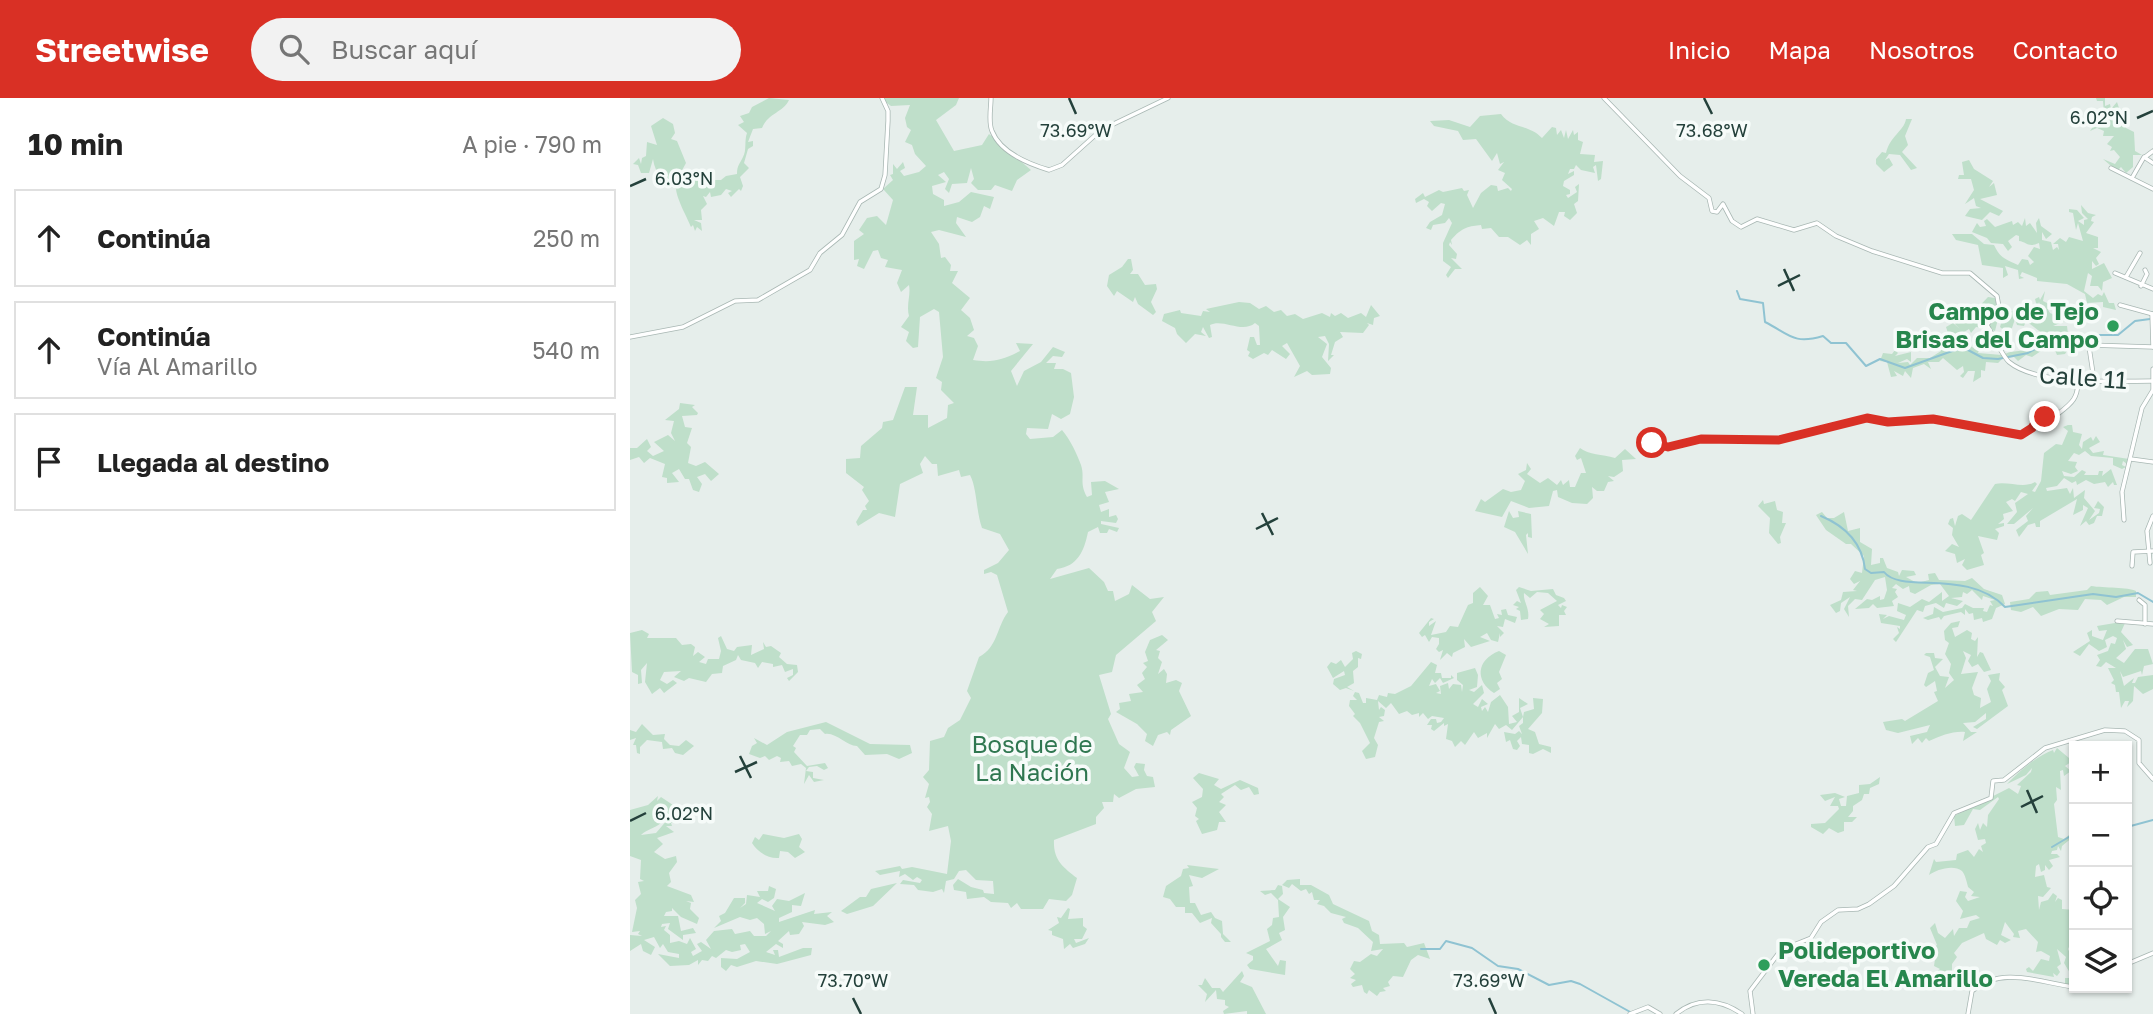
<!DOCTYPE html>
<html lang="es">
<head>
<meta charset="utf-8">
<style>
	:root { --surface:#fff; --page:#f2f2f2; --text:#222; --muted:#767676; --line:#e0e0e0; --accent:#d93025 }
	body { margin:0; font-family:"Golos Text",sans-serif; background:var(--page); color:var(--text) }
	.controls { position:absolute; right:21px; bottom:21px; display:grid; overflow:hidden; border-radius:0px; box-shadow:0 2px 5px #0004 }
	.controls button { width:63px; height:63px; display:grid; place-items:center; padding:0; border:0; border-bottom:2px solid var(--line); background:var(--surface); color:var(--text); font:35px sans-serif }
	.stop { position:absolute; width:21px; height:21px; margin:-16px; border:5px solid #d93025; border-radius:50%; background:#fff }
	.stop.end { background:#d93025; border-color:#fff; box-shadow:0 2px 7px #0008 }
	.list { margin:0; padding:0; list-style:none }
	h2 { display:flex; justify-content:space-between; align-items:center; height:91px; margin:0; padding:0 28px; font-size:30px }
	h2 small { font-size:23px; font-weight:400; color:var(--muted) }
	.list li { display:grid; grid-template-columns:46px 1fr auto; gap:21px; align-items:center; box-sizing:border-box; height:98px; margin:0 14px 14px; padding:0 14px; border:2px solid var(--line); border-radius:0px }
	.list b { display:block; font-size:26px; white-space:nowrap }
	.list p { margin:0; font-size:23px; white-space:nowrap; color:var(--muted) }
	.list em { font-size:23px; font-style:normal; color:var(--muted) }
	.icon { flex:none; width:38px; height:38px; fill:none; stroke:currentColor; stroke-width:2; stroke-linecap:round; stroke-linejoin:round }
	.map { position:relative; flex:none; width:1523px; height:916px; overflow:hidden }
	header { display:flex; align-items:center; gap:42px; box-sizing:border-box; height:98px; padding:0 35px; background:var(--accent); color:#fff }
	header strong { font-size:33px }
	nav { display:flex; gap:38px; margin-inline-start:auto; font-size:24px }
	.search { width:490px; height:63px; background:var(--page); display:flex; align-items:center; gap:18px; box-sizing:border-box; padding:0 24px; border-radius:38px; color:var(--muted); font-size:26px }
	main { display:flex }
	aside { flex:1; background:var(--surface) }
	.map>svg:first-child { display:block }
</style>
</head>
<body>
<header>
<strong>Streetwise</strong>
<div class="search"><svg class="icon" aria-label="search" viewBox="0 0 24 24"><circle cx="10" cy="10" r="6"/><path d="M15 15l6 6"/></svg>Buscar aquí</div>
<nav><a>Inicio</a><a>Mapa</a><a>Nosotros</a><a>Contacto</a></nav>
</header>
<main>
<aside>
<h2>10 min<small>A pie · 790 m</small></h2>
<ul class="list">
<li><svg class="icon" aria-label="ahead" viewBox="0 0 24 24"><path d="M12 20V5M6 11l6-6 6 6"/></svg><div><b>Continúa</b></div><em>250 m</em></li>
<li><svg class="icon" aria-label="ahead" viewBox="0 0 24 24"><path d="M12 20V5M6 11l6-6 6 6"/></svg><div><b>Continúa</b><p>Vía Al Amarillo</p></div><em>540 m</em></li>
<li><svg class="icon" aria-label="arrive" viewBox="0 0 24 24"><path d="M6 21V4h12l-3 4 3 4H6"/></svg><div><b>Llegada al destino</b></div></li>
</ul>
</aside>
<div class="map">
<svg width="1523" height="916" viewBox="0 0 1523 916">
	<rect width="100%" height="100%" fill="#e6eeeb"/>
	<g fill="#bfdfca">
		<path d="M139 0 159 2C153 15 139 14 132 30L123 31 118 44 123 43V48L118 51 114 65 119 70 110 79 113 88 111 93 109 91 101 99 98 95 102 93 96 91 91 97 81 99 80 94 76 99 73 98 77 106 71 112 72 122H64L71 125 72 133 67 129 65 133 63 127 61 129C58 121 47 102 46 91 34 87 25 75 23 61L19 75H11L8 67 3 66 9 60 11 66 12 60 16 58 17 44 27 47 21 28 33 20 43 26 45 35 41 41 47 43 56 65 50 76 53 83 70 82 76 85 78 82H91L96 78 107 76C107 67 110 66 113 59 117 52 114 43 117 35L108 27 114 24 110 18 119 15 122 9Z"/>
		<path d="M250 0H329L326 7 306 22 324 53 352 47 359 36 401 72 387 82 382 93 365 87 361 92H348L341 85 344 81 341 70 337 85 322 86 319 95 315 91 319 81 314 74 308 77 316 84 302 88 303 96 314 102V108L329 104 341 94 364 99 360 111 354 108 350 119 342 124 327 119 326 125 336 139 309 132 301 134 309 146 311 160 315 159 321 167 320 173H328L322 185 340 200 331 212 340 220 344 232 337 238 344 240 348 248 343 262C362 265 373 262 390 253L386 245 403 246 381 273 387 288 394 273 411 264 423 249 435 254 432 259 423 258 416 265H426L424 271H433L441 275 444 299 440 316 431 321 422 316 418 331 397 330 396 336 400 341 423 339 432 332C440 341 447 356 451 367 455 379 449 385 457 399L462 397 461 384 475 383 489 391 475 394 479 404 469 407 471 414 479 411V419L486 417 488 421 486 425 471 423V426L489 430 487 434 479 431 477 435H470L468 429 458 434C454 453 448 468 427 471L420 481 459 470 474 484 478 493H483L485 503 499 496 502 487 520 501 534 499 522 514 526 523 486 557 482 574 469 577 481 616 478 621 489 646 500 654 494 670 502 679 509 678 504 669 506 665 515 666 514 672 517 678 523 679 525 689 506 691 489 700 484 696 483 704H472L474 710 466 719V726L424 742C423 762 433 769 447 780L442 797 436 803 419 801 413 811H391L387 805 381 810 378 805 361 804 354 799 337 801 336 794 324 792 323 787 328 781 341 789 353 792 354 795 364 796 363 783 346 782 336 772 329 773 324 781 316 783 314 795 312 791 303 794 288 792 284 787 270 786 273 782 290 785 292 782 287 779 283 782 275 776 269 779 270 773 250 777 245 773 270 768 272 771 282 769 317 776 321 743 318 728 299 733 302 716 297 709 300 704 299 699 295 700 299 686 293 679 299 672 300 643 314 639 318 630 330 622 341 600 337 593 349 559C368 549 366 530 378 514L367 477 361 474 354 476V472L368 465 379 452 370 436 352 430C346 413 347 390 340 377L331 379 329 372 308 378 307 366H302L295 358 290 366 293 375 270 386 265 419 249 415 228 428 226 424 233 412H237L235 408 239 403 232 392 234 389 216 375V361L230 360 231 348 252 330 253 324 263 322 275 289H287L283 317H298V330L317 320 318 307 324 305 311 292 312 284 306 280 313 259 309 214 304 211 290 219 288 249 283 250 276 243 279 234 271 229 279 218C276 207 281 197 279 187L271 194 267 185 272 172 255 169 258 162 251 160 248 152 243 153 234 171 227 168 229 161 224 162V143L234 136 229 132 237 120 247 118 256 127 263 102 253 91 263 82 260 77 263 76V66L267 71 273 64 275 70 270 73 274 78 289 74 296 68 285 56 282 47 275 44 281 32 277 29 275 20 280 7 261 8Z"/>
		<polygon points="1466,0 1475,0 1475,8 1480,6 1481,11 1487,4 1489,10 1479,22 1486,23 1486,19 1490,19 1491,26 1490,11 1494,11 1498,20 1496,30 1504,34 1505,53 1512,57 1503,57 1503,69 1496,75 1491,69 1487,73 1473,61 1485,66 1490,59 1484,52 1480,53 1482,49 1477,46 1484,38 1473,38 1474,33 1467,30 1460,33 1465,26 1468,26 1468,19 1474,20 1477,14 1474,16 1473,3 1467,3"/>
		<path d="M871 16C882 31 898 26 912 40L922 29 926 30 927 37 931 32 934 40 936 32 938 41 943 32 944 37 948 34V42L953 44 950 56 965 57 964 64 973 63 971 81 968 83 966 67 963 69 965 75 951 72 946 67 944 71H940L938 76 944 73V77L934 83 933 88 940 92V96L936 97 938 100 947 94 945 89 949 86 948 103 944 106 947 115 940 122 934 118 935 114H929L924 128 913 120 904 123 909 131 901 136V147L897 142 890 147 878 139H869L861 130 852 131 851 127C840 128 832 129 821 142L822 147 820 144 819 147 827 156 826 161 821 160 832 171H825L818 180 816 177 821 169 813 163V145L822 125 819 120 815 125 803 127 801 132 796 130 800 124 812 117 815 106 811 105 802 113 797 108 799 104 794 101 786 105 785 101 793 95 795 99 809 92 813 94 832 90 834 93 839 92 837 97 843 110 851 95 861 87 867 88 868 93 878 90 881 93 882 91 872 82 875 75 868 72 874 64 870 66 867 55 862 63 846 41 833 42 828 33 804 28 800 23 819 22 840 29 850 18Z"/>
		<path d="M1276 21H1282L1275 38 1278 47 1272 54 1287 70 1281 72 1270 57 1259 56 1255 62 1259 60 1263 67 1254 74 1246 66V61L1252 54 1256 55C1260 38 1274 33 1276 21Z"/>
		<polygon points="1339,62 1344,71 1363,83 1359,89 1364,85 1367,97 1350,101 1373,113 1369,118 1360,114 1352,122 1335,118 1340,111 1351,110 1346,108 1344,100 1335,106 1344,92 1341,81 1328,81 1329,77 1334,77 1332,64"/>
		<path d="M1451 107 1458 115 1466 117 1462 119 1461 123 1464 124 1456 135 1468 139V150H1463L1471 154 1466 160 1469 166 1466 168 1462 163V171L1474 165 1482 180 1473 184 1472 193 1468 188H1460L1462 178 1458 175 1454 193 1463 200 1468 196 1472 198 1474 194 1479 205H1484L1486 212 1473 209V204L1457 205 1455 196 1437 186 1407 183V180L1392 174 1390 178 1394 180 1389 181 1388 172 1375 168 1378 177 1373 180V170L1352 167 1348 147 1326 142 1322 136H1342L1354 146 1364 147C1370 160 1375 161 1388 167L1392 161 1398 162 1400 167 1404 164 1398 158 1404 149 1410 151 1409 145C1398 150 1397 144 1389 143V138L1386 137 1378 143 1382 149 1378 153 1373 146 1361 145 1357 140 1342 134 1347 125 1350 129 1356 128 1354 123 1357 121 1365 129 1382 123 1383 127 1388 124 1392 128 1395 120 1396 128 1400 125 1407 135 1406 125 1409 120 1411 128 1422 136 1416 141 1412 134V142L1421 144 1423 152 1427 149 1429 152 1428 146H1423L1430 140 1436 144 1439 139 1453 143 1448 125 1446 132 1443 115 1439 114V111L1447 112 1454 120 1448 123 1454 127V122L1458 121 1452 115Z"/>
		<polygon points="498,161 501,161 503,172 500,176 508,176 515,187 526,186 527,191 521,204 526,214 523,217 508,206 505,199 503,204 487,193 484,198 477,188 479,177 492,169"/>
		<path d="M1415 193 1413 203 1421 207 1417 210 1420 215 1427 218 1430 214V221L1435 223 1423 228H1437L1438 236 1441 235 1450 243 1445 248H1440L1435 256 1427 257 1424 250 1414 251 1402 259 1396 257 1388 263 1384 259 1376 260 1375 256C1385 251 1398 256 1405 244L1411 248 1414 240 1421 239V236H1413L1396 223 1394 228 1387 227 1385 221 1382 230 1376 234 1370 229 1372 222 1368 221 1365 233 1356 230 1354 235 1352 230 1346 229 1341 235 1339 231 1326 239 1318 235 1316 229 1323 225 1330 231 1325 226 1327 222 1340 218 1358 199 1365 200 1367 207 1359 217 1357 226 1370 214 1376 220 1381 213 1388 212 1389 216 1391 213 1398 216 1400 221 1413 222 1416 219 1409 204 1407 209 1405 201 1409 199 1410 202Z"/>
		<path d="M609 204 620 205 629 211 636 208 644 214 651 212 657 218 665 216 673 221 692 215 700 219 701 215 705 218 711 215 718 220 731 215 736 219 741 207 750 218 744 220 743 227 737 225 739 227 733 235 710 234 713 239 705 244 701 257H704L698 263 699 246 695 238 688 239 697 246 692 259 701 270 700 276 682 277 677 273 664 279 670 268 657 245 652 248 660 256 656 261 642 252 638 257 634 255 623 261 618 258 620 254 617 252 620 239H624L627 247H630L629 228 625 225C612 236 593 220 580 227L582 239 579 240 573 229 571 234 576 238 565 236 556 245 547 236 545 230 532 223 534 216 550 212 551 215 571 218 573 213 580 214 576 211Z"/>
		<polygon points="1320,241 1325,242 1326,246 1336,245 1345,251 1345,246 1353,243 1348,255 1372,257 1373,260 1368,265 1356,264 1355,273 1351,272 1351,279 1343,284 1345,273 1338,273 1333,280 1330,278 1334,274 1333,268 1327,272 1313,260 1309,264 1298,264 1301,271 1294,266 1283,270 1281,280 1275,273 1273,278 1264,273 1267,278 1261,279 1257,264 1250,263 1253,255 1262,256 1265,252 1268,255 1265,258 1281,254 1281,264 1277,261 1268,265 1278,264 1280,267 1287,260 1300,260 1311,253 1312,246 1321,246"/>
		<polygon points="50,305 65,307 62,309 68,315 67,317 52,318 55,329 62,330 57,345 61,349 58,365 66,368 75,364 89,376 81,383 75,376 67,379 72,386 69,394 63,392 59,381 55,381 49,371 42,375 49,384 37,385 37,380 32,379 35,366 20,360 14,365 9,359 0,362 0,350 7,350 17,341 21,349 17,353 23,358 34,353 24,344 38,337 45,343 41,335 44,323 35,322 49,311"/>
		<path d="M1438 327H1442L1443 334 1452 336 1449 347 1452 351 1453 344 1461 339 1463 343 1466 338 1470 344 1459 350 1463 355 1474 353 1473 357 1499 361 1497 366 1493 363 1492 367 1496 369 1492 371 1483 367V360L1461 358 1455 353 1449 357 1444 355 1438 363 1447 364 1445 369 1448 373 1441 376 1432 373 1434 378 1444 379 1452 372 1456 374 1454 377H1468L1469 373H1473L1472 378 1481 371 1487 387H1484L1483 384 1478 389 1475 384 1464 386 1456 382 1447 387 1446 383 1442 385 1434 380 1427 388 1416 390 1417 393 1437 390 1440 396 1443 390 1444 400 1455 392 1454 400 1465 413 1459 422 1469 415 1470 411 1464 410 1468 403 1474 409 1472 418H1467L1464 425 1459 427 1456 423 1450 428 1458 410 1453 407V412L1443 417 1447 401 1410 423V429H1406L1405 425 1398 427 1389 439 1386 432 1398 423 1396 418 1403 410 1384 426H1377L1387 414 1385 405 1398 396 1391 394 1385 403 1382 401 1376 404 1383 413 1373 416 1374 421 1368 426 1374 425V428L1365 431 1369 435 1367 442 1348 438 1354 455 1351 457 1354 467 1337 472 1332 467 1335 461 1327 465 1325 456 1315 453 1322 446 1329 449 1322 437 1323 430 1318 426 1320 421 1323 420 1325 428 1328 418 1332 416 1341 422 1365 386C1378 383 1394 391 1405 384L1407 386 1402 393 1405 394 1411 383 1414 355 1426 346 1432 347 1438 333 1433 329Z"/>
		<path d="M950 350C959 357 972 356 985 360L995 351 1006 361 992 362 993 373 984 379 978 378 984 383 978 384 974 393H967L962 389 963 400 957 406 942 405 928 399 927 392 923 393 919 408 899 410 881 403 872 419 845 413 851 401 855 404 873 391 881 394 891 392 895 383 888 376 896 372 897 365 901 371 897 376 910 385 918 380 927 387 931 382 933 387 939 382 940 389H945L951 375H956L951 360 947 362 945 358Z"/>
		<polygon points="1133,402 1134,406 1145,403 1147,412 1153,414 1152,425 1156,425 1150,439 1151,445 1148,446 1139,435 1140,420 1128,408"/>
		<polygon points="879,413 883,420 889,419 888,413 901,416 902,440 898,439 898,435 896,437 898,456 885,434 874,429"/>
		<polygon points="1192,414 1197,420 1204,420 1214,414 1218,433 1230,430 1230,444 1242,451 1241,467 1250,465 1250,460 1253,460 1257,470 1268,474 1269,478 1272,472 1284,473 1286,477 1276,479 1287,485 1299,482 1298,476 1305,475 1309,482 1335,483 1342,480 1354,491 1372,497 1375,506 1366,510 1362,521 1353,524 1352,520 1344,522 1343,515 1339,516 1335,511 1335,517 1331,514 1314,518 1311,522 1309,519 1298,522 1293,520 1303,516 1304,509 1313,514 1332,510 1335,506 1343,510 1354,510 1353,513 1357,514 1360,507 1363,508 1360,503 1365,502 1353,498 1352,502 1342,492 1337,496 1333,494 1332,499 1321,500 1333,503 1327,508 1316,505 1314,510 1306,505 1295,508 1293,514 1287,512 1266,544 1263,541 1269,535 1267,529 1270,531 1270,528 1251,525 1249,516 1257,517 1253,521 1259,518 1274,522 1276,517 1267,513 1268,505 1280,509 1292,501 1299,504 1312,494 1312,503 1319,498 1310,486 1301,487 1285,496 1280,494 1279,488 1273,491 1266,486 1262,490 1267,491 1265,494 1268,499 1262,503 1264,508 1247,510 1243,506 1239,510 1225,511 1237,501 1242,502 1250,498 1250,502 1254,501 1257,492 1255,479 1245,482 1232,502 1225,501 1218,508 1219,519 1214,511 1220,499 1211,505 1210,513 1206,515 1200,507 1211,502 1213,494 1227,493 1223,492 1230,483 1224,486 1220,481 1225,473 1232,475 1234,458 1221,446 1216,446 1196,432 1186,417"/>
		<path d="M1461 488C1474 490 1498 489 1506 493V499H1494L1477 507 1471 502 1455 501 1448 512 1429 511 1411 518 1403 509 1391 514 1381 512 1380 504 1399 501 1406 494 1418 493 1420 497 1457 492Z"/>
		<polygon points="850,489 858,498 853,507 860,507 865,521 869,520 867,516 872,517 871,512 876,511 878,517 887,519 885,525 875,521 873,529 867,528 874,535 870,539 870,535 868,544 861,542 857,535 850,539 860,543 841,549 834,541 835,549 823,555 822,559 817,555 810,562 813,552 809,554 806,551 809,546 809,540 802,539 799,544 795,537 792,539 789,535 801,520 804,521 799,524 799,528 806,523 801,537 816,534 820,528 828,529 838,507 843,505 843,495"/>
		<path d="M889 489 901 493 923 491 926 497 934 500 936 503 928 507 931 510 932 507 937 509 934 513 936 517H929V528L914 529 919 526 910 521 914 516 910 512 927 503 918 495 907 494 900 500 894 495C893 504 900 510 898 521L891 522 890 513 886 511 889 509 883 507 887 503 891 505 886 492Z"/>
		<path d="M1330 523 1328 529 1322 530 1325 539 1337 532 1342 535 1341 541 1345 543 1348 539 1347 559 1350 554 1353 555 1361 572 1354 574 1348 566 1342 569 1338 563 1341 557 1333 553 1336 560 1331 576 1348 574 1342 590 1344 597 1351 600 1350 610 1361 604 1357 591 1361 583 1358 577 1370 575 1369 582 1375 589 1372 592 1378 608 1347 631 1343 629 1356 621V615L1345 624 1333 625 1341 634H1347L1333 643 1335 634C1322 633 1311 638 1299 643L1296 640 1292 645 1288 640 1282 646 1280 638 1297 634 1300 627 1268 635 1256 632 1253 624 1272 621 1275 623 1308 603 1304 594 1307 593 1305 583 1296 589 1294 587 1298 575 1304 572 1300 559 1294 557 1296 555H1304L1305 560 1313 561 1305 569 1310 578 1319 579 1315 590 1324 582 1319 575 1321 566 1315 556 1319 545 1315 542 1314 533 1321 525Z"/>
		<polygon points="1491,524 1495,525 1491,534 1503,547 1497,549 1493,542 1496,551 1486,560 1494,565 1505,551 1518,551 1523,566 1514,568 1512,577 1511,573 1493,579 1490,573 1494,588 1504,580 1502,585 1505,585 1508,579 1523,577 1523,591 1513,596 1504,588 1503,603 1497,609 1499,603 1495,603 1491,610 1489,594 1486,594 1485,587 1481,585 1484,582 1478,570 1486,570 1476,564 1471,569 1466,568 1470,562 1467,557 1478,553 1481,545 1485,546 1487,540 1483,538 1475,542 1477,549 1469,553 1459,546 1450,558 1443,554 1460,543 1457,535 1462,532 1462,538 1473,542 1477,532 1469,533 1467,528"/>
		<polygon points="12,532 19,536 17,540 46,540 52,547 61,546 65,549 63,558 68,554 75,559 69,564 76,566 78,561 89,561 91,553 88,540 91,538 97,551 104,553 107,549 122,547 121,557 134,551 133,544 136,549 141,548 151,555 149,559 157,566 167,567 168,574 159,583 157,580 163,577 163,571 155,574 152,567 143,569 143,566 132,564 128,570 125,565 111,562 108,557 106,562 93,568 92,575 82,576 76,584 59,580 54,583 44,579 51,573 34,574 30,582 37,586 43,582 47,585 34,595 30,590 22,596 15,584 17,565 11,572 12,585 8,586 8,577 2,574 0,535"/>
		<polygon points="532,537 538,542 526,552 530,553 528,560 532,564 528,576 534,571 537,576 536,585 546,582 552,585 549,593 561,618 541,632 540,637 537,634 528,637 523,648 515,643 517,636 507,626 486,614 490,611 489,605 501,603 499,596 513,594 507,587 515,581 512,575 517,569 513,565 518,563 515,554 520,542"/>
		<polygon points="726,553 732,556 731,561 728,560 728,569 723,573 724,585 717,589 724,593 716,590 710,592 703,586 704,581 715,577 714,573 703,580 697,569 701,564 706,566 711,562 715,569 723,561 722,555"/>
		<path d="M869 553 876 557 869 574 872 581 867 585 870 591 864 595C845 583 846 562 869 553Z"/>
		<polygon points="801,564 807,567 805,575 811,575 812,580 821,580 821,577 824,580 813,585 810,580 805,585 802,581 799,588 806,586 810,593 806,595 811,596 810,588 818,585 819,591 823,586 831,587 832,594 833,587 827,582 827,575 845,570 848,577 847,589 839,592 844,594 852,587 854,595 843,606 848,609 852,601 858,606 851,609 852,613 855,609 858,614 861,604 870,597 878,609 879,626 887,624 882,618 889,614 889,600 898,606 890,610 893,619 894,614 904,611 903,600 913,601 912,615 898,631 905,634 909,646 921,649 921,655 913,651 903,656 899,655 899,647 892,646 891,639 887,643 890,648 887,652 883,651 880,642 876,644 874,634 885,636 889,633 892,636 889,628 893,625 893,619 882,632 876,627 869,631 865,626 857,640 857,635 848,640 844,634 835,647 831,643 825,649 822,643 816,641 818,626 814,628 814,625 804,633 801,631 802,627 797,627 801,621 806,621 807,625 811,624 814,620 802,618 798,621 793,615 789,619 789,615 782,617 777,613 769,616 761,605 756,610 748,603 749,612 751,609 755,612 754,618 749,619 754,623 749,624 744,640 748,647 745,659 736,661 732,653 740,645 730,625 723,618 725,616 719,608 720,602 727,602 723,598 725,594 729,595 733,605 736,605 736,600 747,602 749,597 757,599 758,595 765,596 781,588"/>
		<path d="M196 624 240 646 280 647 282 655 269 661 257 656 235 657 227 648C216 648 206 634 195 636L190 631 180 632 177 637H170L163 648 166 650 164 654 177 668 195 665 198 670 194 672 187 668 179 669 176 673 183 674V680L194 682 184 684 179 677 174 686 176 670 171 666 162 668 159 663 150 664 151 660 147 658 139 662 135 658 130 660 119 656 122 648 127 645 124 640 137 647 157 634Z"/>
		<polygon points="12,626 23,637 35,636 34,641 40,647 49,648 56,642 64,648 53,657 45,655 42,650 33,651 32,644 17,642 10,649 10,656 7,655 6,647 3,647 6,640 0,642 0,632 6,634"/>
		<path d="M1444 648V662L1435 668 1441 673 1434 678 1433 672 1430 673 1431 692 1426 689 1427 702 1424 706 1428 739 1434 741 1444 733V738L1432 748 1431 753 1428 748 1427 752 1422 753 1421 756H1427L1430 759 1419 762 1423 768 1419 772 1415 767V772L1411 774 1409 766 1406 768 1405 779 1414 777 1417 789 1421 790 1413 799 1408 798 1409 812 1411 804 1418 802 1423 795 1427 798 1425 804 1428 800 1432 802V811L1444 812 1443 833 1439 838 1444 844V853L1439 849 1438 851 1444 864V887L1435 886V880H1443L1434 865 1436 859 1427 851 1431 866 1427 869 1430 874 1427 878 1423 875 1424 879 1397 874 1396 871 1399 869 1403 873 1411 861 1419 863 1420 858 1411 853 1406 854 1408 844 1396 831 1388 833 1390 840 1383 839 1384 836 1375 824 1371 837 1381 842 1375 845 1370 842 1367 847 1356 841 1354 835 1332 845 1324 855 1327 859 1322 866V879L1306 874 1310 871 1304 868 1305 861 1301 859 1305 854 1300 852 1307 847 1300 830 1305 825 1308 835 1315 840 1323 831 1324 838 1329 830H1337L1340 823 1350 820 1346 817 1330 821 1333 813 1326 803 1330 793 1337 794 1335 799 1338 803 1350 799 1341 798 1344 794 1338 789C1337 785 1335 776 1332 773 1323 766 1306 772 1299 777L1304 761 1306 764 1326 762 1327 756 1338 752 1344 759 1349 751 1353 754 1351 748 1356 745 1355 741 1348 742 1345 731 1348 725 1350 732 1353 725 1357 729 1358 717 1369 701 1368 699 1350 712 1343 711 1334 727 1325 728 1324 718 1379 690 1388 696 1391 688 1387 687 1401 674 1402 670 1396 677 1377 686C1389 673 1407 658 1423 652L1424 655 1427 650 1439 660 1441 649Z"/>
		<polygon points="569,675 589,681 584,687 591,691 610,682 628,690 629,696 624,697 619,689 611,692 605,687 591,696 594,699 589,704 596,707 589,714 596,724 589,724 587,732 572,736 566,723 569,721 565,718 567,710 562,704 572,699 573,691 563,680"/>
		<polygon points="1250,679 1249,686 1240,690 1239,696 1234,696 1232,702 1223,708 1223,713 1218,719 1227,719 1222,724 1214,724 1214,733 1208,735 1199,730 1193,736 1181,729 1181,726 1195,725 1209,711 1208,708 1200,708 1205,699 1195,703 1190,697 1205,695 1215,699 1209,701 1211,708 1216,708 1217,698 1229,695 1229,687 1240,686"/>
		<path d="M28 698 27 703 31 699 46 709 34 722 27 720 31 725C24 731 17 731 11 737L26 735 38 721 46 723 41 725 42 728H36L44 734 27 740 33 746 24 754 35 761 46 758 47 764 39 775 41 784 37 788 61 797 64 804 56 803 61 805 60 811 69 820 67 826 51 819 42 810V813L36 814 34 818H48L51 833 63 830 66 835 53 837V842L38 831 40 825 32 826 31 829 36 828 34 832 40 837V845L49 843 57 846 60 840 66 851 61 854 63 858 72 853 67 846 71 844 81 851 76 842 84 833 102 831 105 836 120 833 124 838H136L141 833 135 836 134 826 127 820 120 822 110 819 84 830 91 823 89 818 95 815 104 800H115V805L110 810 116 806 117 797 130 799 127 793H138L139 788 146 791 144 800 138 804 132 801 127 805 145 813 142 808 147 801 159 803 175 795 171 808 162 807V814L149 820V824L185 812 184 816 202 814 197 818 204 824 195 827 172 824 174 828 169 836 160 837 159 833 148 843 153 846V850L146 846 136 854 145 857 143 852H148L149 859 173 850H182L181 857 147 866 126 863 107 869 101 867 96 873 91 869V860L107 861 120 854 115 846 110 847 111 852 102 854 96 852 86 860 82 858 78 863 72 862 68 867V862L59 867 40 868 28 856 49 860V856L38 854 33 846 30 850 24 839 14 842 25 849 21 857 13 853 11 846 0 853V837L12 838 8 836 10 833 2 834 7 810 5 802 11 796 8 784 14 783 10 781 11 762 0 758V712L18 707Z"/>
		<path d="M133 736 154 740 169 736 172 741 169 749 175 754 165 760 158 754 150 753 149 760C137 761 127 753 122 745L125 739 129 742Z"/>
		<polygon points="557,767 589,771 572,780 559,777 563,788 559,789 560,805 565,805 571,817 581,814 585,820 592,823 593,836 601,844 595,844 591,839 591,836 581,825 582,820 570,825 562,815 555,815 555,809 546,809 540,801 533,799 536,788 551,778 553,771 559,770"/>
		<polygon points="670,781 670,787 681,787 699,797 703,806 739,823 742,833 749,837 750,846 774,845 777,849 794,845 800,861 788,857 781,862 773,879 763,878 758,884 760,888 753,890 756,893 750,894 747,898 739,892 737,896 734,894 732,887 723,889 721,886 726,882 720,880 725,876 720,871 724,863 730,864 741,856 747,858 753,851 741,853 743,844 728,830 714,825 712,821 716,819 701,815 694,808 687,806 690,802 684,802 682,794 679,796 676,791 671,793 662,786 659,790 652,787 657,782"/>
		<polygon points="267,785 243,808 217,816 211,813 230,799 236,799 241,791"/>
		<polygon points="648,787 652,788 653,796 648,801 660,809 653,819 655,832 649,835 652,842 636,851 648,868 650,862 656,863 655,877 620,871 617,867 623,862 623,858 616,855 640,843 637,831 642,827 643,820 649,819 648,802 641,795 635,797 630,793 645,792"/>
		<polygon points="438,810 440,811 438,821 453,820 453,828 457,831 452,841 444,841 446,845 459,840 455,846 443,850 440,846 434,851 433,841 422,837 422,833 418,832 429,825 427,819 431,820"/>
		<polygon points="612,873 614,878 610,884 622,889 636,916 617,916 617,913 594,916 593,913 599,909 595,907 595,902 587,901 586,892 575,904 577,896 568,887 572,887 575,880 582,890 590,890 593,894"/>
	</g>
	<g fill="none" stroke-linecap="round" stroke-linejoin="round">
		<g stroke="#8fc3d2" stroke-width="2">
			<path d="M1107 193 1110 201 1133 205 1135 224C1159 236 1163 247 1193 238L1201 245H1216L1236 268 1250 261 1275 270 1325 252H1338L1353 260 1368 261 1398 255 1428 238 1447 244 1459 237H1488L1505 223 1520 221"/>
			<path d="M1191 418C1215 428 1232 445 1235 471L1241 475 1254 474C1271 496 1338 470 1375 509L1463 496 1486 499 1508 495 1523 504"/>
			<polyline points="1497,729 1523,722"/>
			<polyline points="1422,749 1444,736"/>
			<polyline points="791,851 810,851 816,843 842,850 868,868 888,871 919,887 941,883 950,886 1002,915"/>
		</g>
		<defs>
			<g id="street">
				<path d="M361 0C361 10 358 24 362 33 370 54 399 66 419 72L432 67 471 32 538 0"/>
				<path d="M974 0 1050 78 1079 100 1082 113 1087 114 1093 106 1102 123 1111 129 1127 121 1164 132 1187 125 1206 138 1242 153 1312 175H1340L1367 198 1369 209 1357 227C1361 234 1373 259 1379 264 1408 288 1485 283 1523 283"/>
				<polyline points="1515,59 1523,53"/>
				<polyline points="1481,70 1523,91"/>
				<polyline points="1502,80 1514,59 1523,65"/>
				<polyline points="1485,175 1523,191"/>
				<polyline points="1496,179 1510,155"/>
				<polyline points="1511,188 1517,176 1515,172"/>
				<polyline points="1490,207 1523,216"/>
				<polyline points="1522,216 1523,249"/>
				<polyline points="0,239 53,229 105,203 128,202 180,172 190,155 212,137 230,104 251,91 255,77 258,23 258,13 252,0"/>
				<polyline points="1458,242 1464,282"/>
				<polyline points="1459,247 1523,249"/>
				<path d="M1022 345 1038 349 1071 341 1149 342 1237 320 1259 324 1302 321 1391 337 1402 330 1411 316 1419 323C1435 309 1451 304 1447 280"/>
				<polyline points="1501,361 1523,364"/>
				<polyline points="1494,422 1492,394 1512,310 1523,292 1523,271"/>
				<polyline points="1520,465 1517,433 1523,418"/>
				<polyline points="1502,468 1503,454 1523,453"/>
				<polyline points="1509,502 1515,507 1515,526"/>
				<polyline points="1487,523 1523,526"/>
				<polyline points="1497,866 1523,855"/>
				<polyline points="1453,890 1455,890"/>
				<polyline points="1000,916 1018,909 1030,916"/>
				<path d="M1046 916C1067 899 1090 901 1112 916"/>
				<polyline points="1123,916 1120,893 1151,852 1181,840 1191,824 1208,812 1228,811 1239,806 1264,788 1298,749 1306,746 1324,715 1361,700 1363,683 1374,682 1415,650 1475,632 1495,633 1509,642 1509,665 1523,681"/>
				<path d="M1338 916 1342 893C1372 867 1411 885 1444 889"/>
			</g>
		</defs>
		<use href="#street" stroke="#a8b7b3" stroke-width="5"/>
		<use href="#street" stroke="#fff" stroke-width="3.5"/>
	</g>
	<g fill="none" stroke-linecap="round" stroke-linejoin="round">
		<polyline stroke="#d93025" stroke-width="9" points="1022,345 1038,349 1071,341 1149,342 1237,320 1258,324 1303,321 1391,337 1402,330 1411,316 1415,319"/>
	</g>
	<path fill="none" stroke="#24413b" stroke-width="2.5" d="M439 0 446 16M1074 0 1082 16M1507 20 1523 13M0 88 16 81M1154 171 1164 193M1148 188 1170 177M632 415 643 437M626 431 648 420M110 658 121 680M105 674 127 664M1397 692 1407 715M1391 709 1413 698M0 723 16 715M223 900 231 916M859 900 866 916"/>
	<g fill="#2e9e5b" stroke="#f6fbf9" stroke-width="2.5">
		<circle cx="1483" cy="228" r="7"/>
		<circle cx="1134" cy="867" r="7"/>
	</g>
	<g text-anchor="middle" stroke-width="7" stroke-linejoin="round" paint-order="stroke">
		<g font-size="24" font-weight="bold" fill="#27864d" stroke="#f6fbf9" text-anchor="end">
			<text x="1469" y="222">Campo de Tejo<tspan x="1469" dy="28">Brisas del Campo</tspan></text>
			<text x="1148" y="861" text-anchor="start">Polideportivo<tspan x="1148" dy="28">Vereda El Amarillo</tspan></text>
		</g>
		<g font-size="24" fill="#24413b" stroke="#f6fbf9">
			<text transform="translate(1453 280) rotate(4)" y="8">Calle 11</text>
		</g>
		<g font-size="24" fill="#2f7750" stroke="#f6fbf9">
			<text x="402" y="655">Bosque de<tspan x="402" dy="28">La Nación</tspan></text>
		</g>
	</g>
	<g font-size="18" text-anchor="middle" fill="#24413b" stroke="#f6fbf9" stroke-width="7" stroke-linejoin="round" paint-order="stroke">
		<text x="1469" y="26">6.02°N</text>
		<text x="446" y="39">73.69°W</text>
		<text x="1082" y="39">73.68°W</text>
		<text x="54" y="87">6.03°N</text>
		<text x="54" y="722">6.02°N</text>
		<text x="223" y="889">73.70°W</text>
		<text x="859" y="889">73.69°W</text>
	</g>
</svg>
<div class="controls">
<button>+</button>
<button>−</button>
<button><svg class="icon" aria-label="locate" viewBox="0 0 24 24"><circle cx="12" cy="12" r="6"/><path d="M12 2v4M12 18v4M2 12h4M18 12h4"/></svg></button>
<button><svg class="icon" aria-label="layers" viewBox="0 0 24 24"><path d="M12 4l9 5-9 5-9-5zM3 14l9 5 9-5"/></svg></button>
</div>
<div class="stop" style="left:1022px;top:345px"></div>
<div class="stop end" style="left:1415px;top:319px"></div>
</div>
</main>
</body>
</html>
